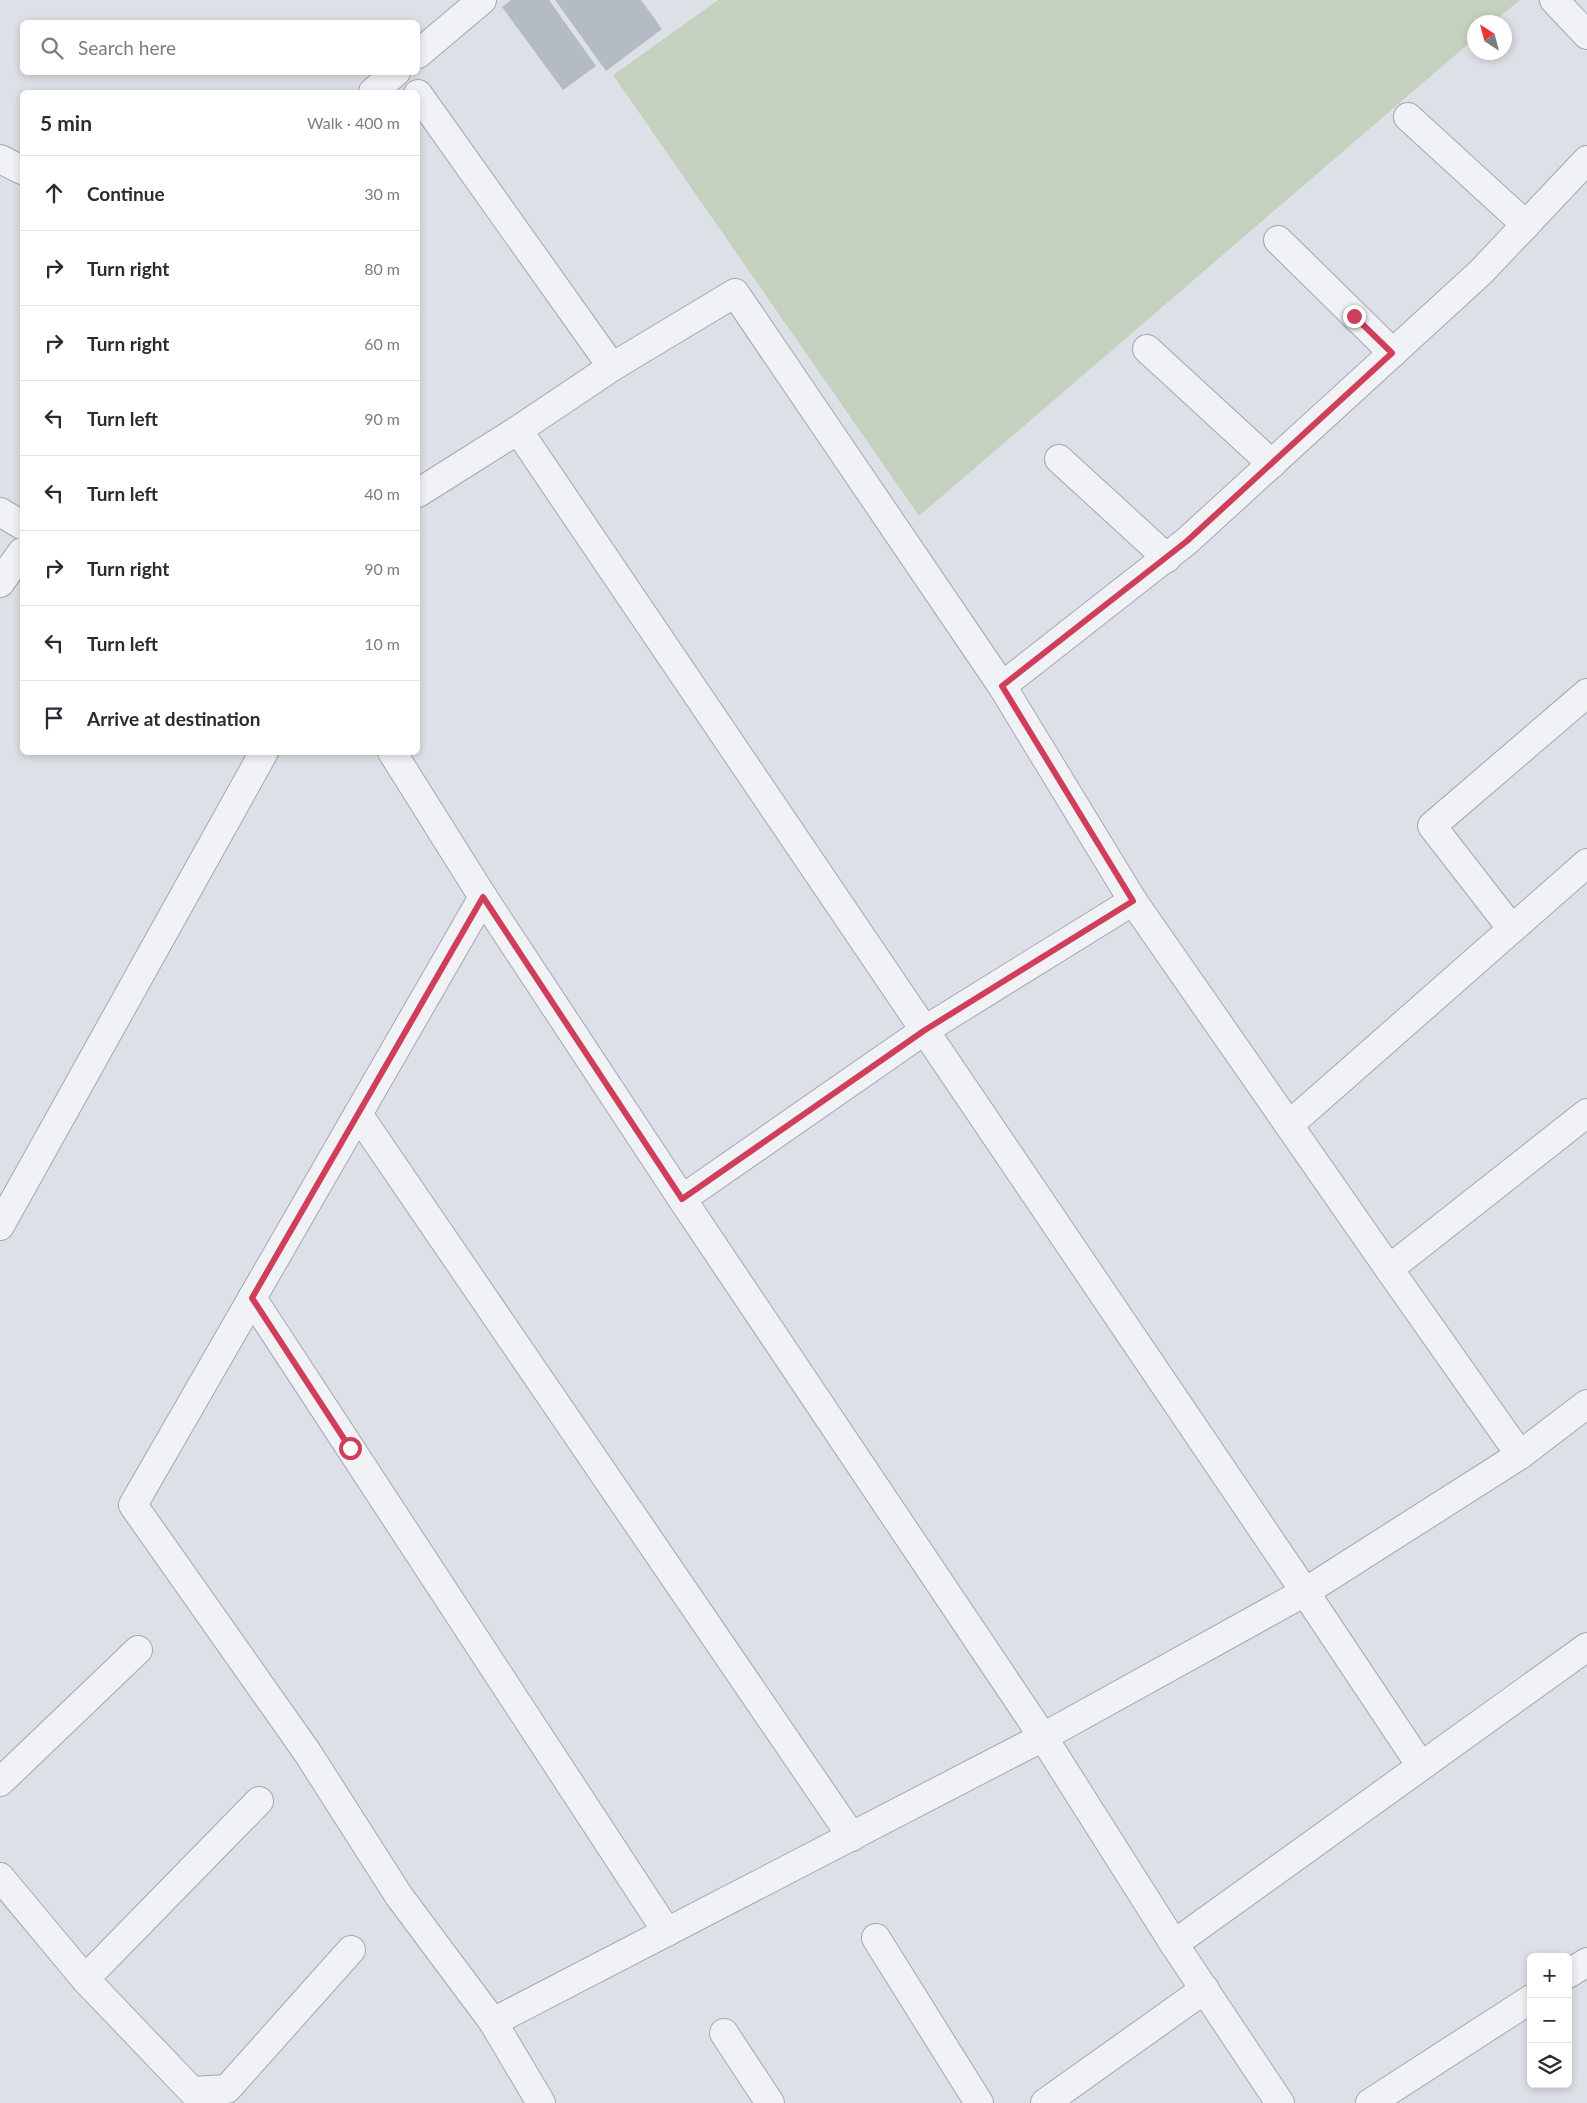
<!DOCTYPE html>
<html lang="en">
<head>
<meta charset="utf-8">
<style>
	:root { --surface:#fff; --page:#f7f7f7; --text:#2b2b33; --muted:#7c7c81; --line:#e1e1e2 }
	body { margin:0; font-family:Lato,sans-serif; background:var(--page); color:var(--text) }
	.controls { position:absolute; right:15px; bottom:15px; display:grid; overflow:hidden; border-radius:8px; box-shadow:0 2px 8px #0003 }
	.controls button { width:45px; height:45px; display:grid; place-items:center; padding:0; border:0; border-bottom:1px solid var(--line); background:var(--surface); color:var(--text); font:25px sans-serif }
	.compass { position:absolute; left:1467px; top:15px; width:45px; height:45px; border-radius:50%; background:var(--surface); box-shadow:0 2px 8px #0003; rotate:324deg }
	.stop { position:absolute; width:15px; height:15px; margin:-11px; border:4px solid #cf3f5a; border-radius:50%; background:#fff }
	.stop.end { background:#cf3f5a; border-color:#fff; box-shadow:0 1px 5px #0008 }
	.list { margin:0; padding:0; list-style:none }
	h2 { display:flex; justify-content:space-between; align-items:center; height:65px; margin:0; padding:0 20px; font-size:21px }
	h2 small { font-size:16px; font-weight:400; color:var(--muted) }
	.list li { display:grid; grid-template-columns:32px 1fr auto; gap:15px; align-items:center; box-sizing:border-box; height:75px; padding:0 20px; border-top:1px solid var(--line) }
	.list b { display:block; font-size:19px; white-space:nowrap }
	.list em { font-size:16px; font-style:normal; color:var(--muted) }
	.icon { flex:none; width:28px; height:28px; fill:none; stroke:currentColor; stroke-width:2; stroke-linecap:round; stroke-linejoin:round }
	.map { position:relative; flex:none; width:1587px; height:2103px; overflow:hidden }
	.search { position:absolute; background:var(--surface); box-shadow:0 2px 8px #0003; left:20px; top:20px; width:400px; height:55px; display:flex; align-items:center; gap:12px; box-sizing:border-box; padding:0 18px; border-radius:8px; color:var(--muted); font-size:19px }
	.panel { position:absolute; background:var(--surface); box-shadow:0 2px 8px #0003; left:20px; top:90px; width:400px; height:665px; border-radius:8px }
	.map>svg:first-child { display:block }
</style>
</head>
<body>
<div class="map">
<svg width="1587" height="2103" viewBox="0 0 1587 2103">
	<rect width="100%" height="100%" fill="#dde1e7"/>
	<polygon fill="#c3d1be" points="718,0 1520,0 1493,22 1474,22 1474,39 919,516 613,75"/>
	<g fill="#b4bbc4">
		<polygon points="511,0 549,0 596,66 563,90 502,7"/>
		<polygon points="555,0 641,0 662,29 606,71"/>
	</g>
	<g fill="none" stroke-linecap="round" stroke-linejoin="round">
		<defs>
			<g id="street">
				<polyline points="1554,0 1587,35"/>
				<polyline points="418,54 482,0"/>
				<polyline points="373,92 396,72"/>
				<polyline points="418,94 612,367"/>
				<polyline points="1408,117 1526,225"/>
				<polyline points="0,159 22,170"/>
				<polyline points="1278,240 1393,353"/>
				<polyline points="1147,349 1272,464"/>
				<polyline points="518,430 1305,1592 1421,1766"/>
				<polyline points="1059,459 1167,558"/>
				<polyline points="418,493 518,430 612,367 735,293 1002,686 1133,901 1389,1269 1520,1455"/>
				<polyline points="0,512 22,525"/>
				<polyline points="0,583 22,552"/>
				<polyline points="1002,686 1187,541 1481,272 1587,160"/>
				<polyline points="392,752 483,897 682,1199 1043,1737 1174,1944 1280,2103"/>
				<polyline points="483,897 133,1505 307,1752 399,1896 493,2022 541,2103"/>
				<polyline points="1512,929 1432,826 1587,693"/>
				<polyline points="358,1114 852,1837"/>
				<polyline points="1289,1125 1587,863"/>
				<polyline points="682,1199 925,1030 1133,901"/>
				<polyline points="0,1226 264,752"/>
				<polyline points="1389,1269 1587,1113"/>
				<polyline points="252,1298 667,1932"/>
				<polyline points="0,1782 138,1650"/>
				<polyline points="0,1877 85,1979 192,2091 227,2089 351,1950"/>
				<polyline points="876,1938 979,2103"/>
				<polyline points="1174,1944 1587,1647"/>
				<polyline points="1568,1974 1587,1962"/>
				<polyline points="85,1979 259,1801"/>
				<polyline points="493,2022 1043,1737 1305,1592 1520,1455 1587,1404"/>
				<polyline points="724,2033 770,2103"/>
				<polyline points="1045,2103 1205,1989"/>
				<polyline points="1370,2103 1531,1999"/>
			</g>
		</defs>
		<use href="#street" stroke="#a2a8b1" stroke-width="30"/>
		<use href="#street" stroke="#f0f2f5" stroke-width="28"/>
	</g>
	<g fill="none" stroke-linecap="round" stroke-linejoin="round">
		<polyline stroke="#cf3f5a" stroke-width="6" points="350,1448 252,1298 483,897 682,1199 925,1030 1133,901 1002,686 1187,541 1392,353 1354,316"/>
	</g>
</svg>
<div class="controls">
<button>+</button>
<button>−</button>
<button><svg class="icon" aria-label="layers" viewBox="0 0 24 24"><path d="M12 4l9 5-9 5-9-5zM3 14l9 5 9-5"/></svg></button>
</div>
<svg class="compass" viewBox="-18 -18 36 36"><path d="M0-13l5 13h-10z" fill="#e53935"/><path d="M0 13l5-13h-10z" fill="#7c7c81"/></svg>
<div class="stop" style="left:350px;top:1448px"></div>
<div class="stop end" style="left:1354px;top:316px"></div>
<div class="search"><svg class="icon" aria-label="search" viewBox="0 0 24 24"><circle cx="10" cy="10" r="6"/><path d="M15 15l6 6"/></svg>Search here</div>
<section class="panel">
<h2>5 min<small>Walk · 400 m</small></h2>
<ul class="list">
<li><svg class="icon" aria-label="ahead" viewBox="0 0 24 24"><path d="M12 20V5M6 11l6-6 6 6"/></svg><div><b>Continue</b></div><em>30 m</em></li>
<li><svg class="icon" aria-label="right" viewBox="0 0 24 24"><path d="M7 20v-9h11M14 6l5 5-5 5"/></svg><div><b>Turn right</b></div><em>80 m</em></li>
<li><svg class="icon" aria-label="right" viewBox="0 0 24 24"><path d="M7 20v-9h11M14 6l5 5-5 5"/></svg><div><b>Turn right</b></div><em>60 m</em></li>
<li><svg class="icon" aria-label="left" viewBox="0 0 24 24"><path d="M17 20v-9H6M10 6l-5 5 5 5"/></svg><div><b>Turn left</b></div><em>90 m</em></li>
<li><svg class="icon" aria-label="left" viewBox="0 0 24 24"><path d="M17 20v-9H6M10 6l-5 5 5 5"/></svg><div><b>Turn left</b></div><em>40 m</em></li>
<li><svg class="icon" aria-label="right" viewBox="0 0 24 24"><path d="M7 20v-9h11M14 6l5 5-5 5"/></svg><div><b>Turn right</b></div><em>90 m</em></li>
<li><svg class="icon" aria-label="left" viewBox="0 0 24 24"><path d="M17 20v-9H6M10 6l-5 5 5 5"/></svg><div><b>Turn left</b></div><em>10 m</em></li>
<li><svg class="icon" aria-label="arrive" viewBox="0 0 24 24"><path d="M6 21V4h12l-3 4 3 4H6"/></svg><div><b>Arrive at destination</b></div></li>
</ul>
</section>
</div>
</body>
</html>
